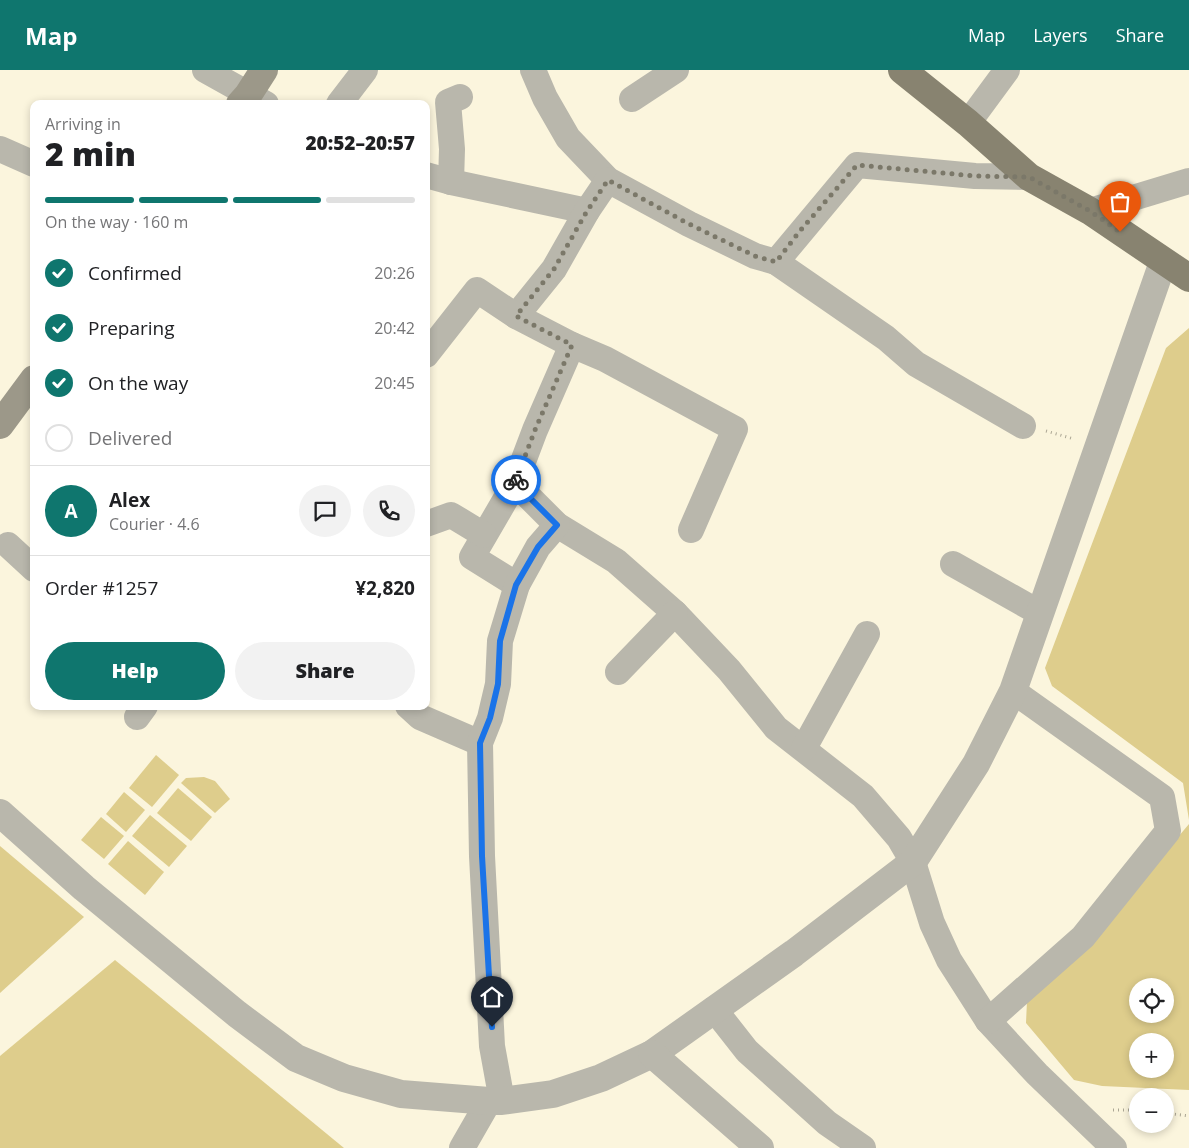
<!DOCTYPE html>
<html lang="en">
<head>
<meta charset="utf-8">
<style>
  :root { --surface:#fff; --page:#f2f2f2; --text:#202124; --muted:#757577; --line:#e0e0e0; --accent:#0f766e }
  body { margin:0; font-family:"Open Sans",sans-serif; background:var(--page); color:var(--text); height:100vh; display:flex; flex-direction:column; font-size:19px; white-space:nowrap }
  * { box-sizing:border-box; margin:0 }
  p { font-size:16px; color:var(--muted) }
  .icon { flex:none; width:28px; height:28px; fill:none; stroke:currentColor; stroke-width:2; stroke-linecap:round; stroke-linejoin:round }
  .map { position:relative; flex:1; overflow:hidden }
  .panel { position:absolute; left:30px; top:30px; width:400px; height:610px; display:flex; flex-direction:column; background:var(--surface); border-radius:10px; box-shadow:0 2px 8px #0003 }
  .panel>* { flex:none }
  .buttons { position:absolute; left:1129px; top:908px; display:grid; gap:10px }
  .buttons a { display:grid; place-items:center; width:45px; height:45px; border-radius:50%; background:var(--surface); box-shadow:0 2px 8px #0003; font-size:25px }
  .pin { position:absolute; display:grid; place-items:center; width:42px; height:42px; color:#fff; margin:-51px -21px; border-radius:50% 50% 50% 0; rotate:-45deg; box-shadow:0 0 5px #0007 }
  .pin .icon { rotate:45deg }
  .courier { position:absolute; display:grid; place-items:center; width:50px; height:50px; margin:-25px; border:4px solid #1a73e8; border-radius:50%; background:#fff; color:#222; box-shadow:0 1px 6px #0007 }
  .summary em { font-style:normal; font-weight:800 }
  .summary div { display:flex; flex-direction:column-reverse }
  .summary { display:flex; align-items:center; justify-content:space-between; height:85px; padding:0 15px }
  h1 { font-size:32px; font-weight:800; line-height:38px }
  .bar { display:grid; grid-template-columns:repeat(4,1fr); gap:8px 5px; align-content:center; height:60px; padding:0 15px }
  .bar i { height:6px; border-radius:4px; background:var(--line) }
  .bar .active { background:var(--accent) }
  .bar p { grid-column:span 4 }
  .line { display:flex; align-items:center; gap:12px; padding:0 15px; border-top:1px solid var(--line) }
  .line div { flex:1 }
  .round { display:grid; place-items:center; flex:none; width:52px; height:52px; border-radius:26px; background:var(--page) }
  ol { padding:0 15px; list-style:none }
  li { display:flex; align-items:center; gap:15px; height:55px }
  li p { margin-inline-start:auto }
  li .icon { padding:5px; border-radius:50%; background:var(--accent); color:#fff; stroke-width:4 }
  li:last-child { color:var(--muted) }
  li i { width:28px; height:28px; border:2px solid var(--line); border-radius:50% }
  .primary-button { display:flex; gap:10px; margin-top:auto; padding:10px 15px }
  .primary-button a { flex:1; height:58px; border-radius:30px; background:var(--accent); color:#fff; font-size:20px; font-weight:800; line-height:58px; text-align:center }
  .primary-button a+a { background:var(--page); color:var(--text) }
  header { display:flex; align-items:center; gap:30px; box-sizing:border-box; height:70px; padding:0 25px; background:var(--accent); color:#fff }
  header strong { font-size:24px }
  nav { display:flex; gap:28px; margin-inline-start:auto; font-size:18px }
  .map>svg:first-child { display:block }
  .water { fill:#decd8c; fill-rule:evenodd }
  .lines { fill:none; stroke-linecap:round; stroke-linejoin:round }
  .path { stroke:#aba694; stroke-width:3; stroke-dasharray:1 4; stroke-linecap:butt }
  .minor { stroke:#b9b7ac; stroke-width:26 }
  .tertiary { stroke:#b9b7ac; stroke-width:28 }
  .secondary { stroke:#9c9889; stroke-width:28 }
  .primary { stroke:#888370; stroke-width:28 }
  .done { stroke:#7b7869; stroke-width:5; stroke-dasharray:0 9 }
  .route { stroke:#1a73e8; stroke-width:6 }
</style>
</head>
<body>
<header>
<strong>Map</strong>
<nav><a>Map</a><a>Layers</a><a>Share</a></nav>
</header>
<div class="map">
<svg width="1189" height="1078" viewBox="0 0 1189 1078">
  <rect width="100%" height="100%" fill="#fbf5dd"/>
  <!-- water -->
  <g class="water">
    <polygon points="1189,258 1189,750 1183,713 1052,616 1045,598 1166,278"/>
    <polygon points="156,685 179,705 152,737 129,718"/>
    <polygon points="204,707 215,711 230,729 215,743 181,713 186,708"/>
    <polygon points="178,718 212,747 191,771 157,743"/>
    <polygon points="124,722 145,740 126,762 106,744"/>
    <polygon points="150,745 187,776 169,797 132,766"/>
    <polygon points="101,747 124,766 104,789 81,770"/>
    <path d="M 1189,754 L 1189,1020 L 1102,1016 L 1074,1010 L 1026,953 L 1027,931 L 1092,869 ZM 1138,916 L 1165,916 L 1165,944 L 1138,944 ZM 1138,971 L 1165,971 L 1165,999 L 1138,999 Z"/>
    <polygon points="128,771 164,802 145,825 108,794"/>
    <polygon points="0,776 84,847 0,923"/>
    <polygon points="115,890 344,1078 0,1078 0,986"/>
  </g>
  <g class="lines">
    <!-- path -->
    <g class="path">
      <polyline points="1046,361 1074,369"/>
      <polyline points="1113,1040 1138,1040"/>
      <polyline points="1165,1043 1189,1046"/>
    </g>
    <!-- minor -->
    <g class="minor">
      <polyline points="205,0 266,34"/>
      <polyline points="533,0 545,28 568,68 608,110 689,154 755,186 776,192 857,95 975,106 1029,107"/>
      <polyline points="632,29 676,0"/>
      <polyline points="339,34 365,0"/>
      <polyline points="968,53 1007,0"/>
      <polyline points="0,79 34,94"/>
      <polyline points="426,105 451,112 587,141"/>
      <polyline points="608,110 587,141 554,199 516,246 572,275 535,360 515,413 557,455 616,491 675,543 729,600 776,658 863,726 899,768 913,792 932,853 949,890 988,951 1037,1004 1114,1078"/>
      <polyline points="451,112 452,79 448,32 460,27"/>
      <polyline points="1090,141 1189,111"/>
      <polyline points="776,192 886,268 916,294 1023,356"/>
      <polyline points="572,275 605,289 735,359 691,460"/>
      <polyline points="426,285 477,220 516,246"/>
      <polyline points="515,413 472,487 517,515"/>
      <polyline points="426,454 451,445 484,465"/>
      <polyline points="8,475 34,499"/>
      <polyline points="953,494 1040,543"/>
      <polyline points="618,602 675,543"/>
      <polyline points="408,636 420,647 480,673"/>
      <polyline points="137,647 145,636"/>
      <polyline points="804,678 867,564"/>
      <polyline points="714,939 747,981 827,1053 863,1078"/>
      <polyline points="988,951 1083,867 1168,761 1162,727 1013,621"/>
      <polyline points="502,1031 492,976 482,786 480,673 490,648 498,614 500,571 517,515 538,477 557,455"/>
      <polyline points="462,1078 489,1031"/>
    </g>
    <!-- tertiary -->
    <g class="tertiary">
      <polyline points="0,743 84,818 237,944 296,988 344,1008 401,1024 489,1031 502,1031 553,1024 601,1008 652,984 794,883 913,792 976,694 1013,621 1163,192"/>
      <polyline points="652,984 760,1078"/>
    </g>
    <!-- secondary -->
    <g class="secondary">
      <polyline points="240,34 248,25 264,0"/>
      <polyline points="0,355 34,309"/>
    </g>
    <!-- primary -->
    <polyline class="primary" points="902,0 968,53 1029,107 1090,141 1189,208"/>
  </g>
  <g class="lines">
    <!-- done -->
    <polyline class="done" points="516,410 535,360 572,275 516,246 554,199 587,141 608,110 689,154 755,186 776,192 799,162 857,95 975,106 1029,107 1090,141 1120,162"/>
    <!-- route -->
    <polyline class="route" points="492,957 482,786 480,673 490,648 498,614 500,571 516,515 538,477 557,455 515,413 516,410"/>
  </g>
</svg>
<div class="buttons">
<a><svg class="icon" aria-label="locate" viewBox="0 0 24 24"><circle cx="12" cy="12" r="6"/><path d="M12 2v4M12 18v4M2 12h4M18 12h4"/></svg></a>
<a>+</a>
<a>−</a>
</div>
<div class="pin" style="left:1120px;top:162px;background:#ea580c"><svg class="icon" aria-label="bag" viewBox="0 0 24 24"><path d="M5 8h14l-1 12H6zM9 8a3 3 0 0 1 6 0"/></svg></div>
<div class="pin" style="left:492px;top:957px;background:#1f2937"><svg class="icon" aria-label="home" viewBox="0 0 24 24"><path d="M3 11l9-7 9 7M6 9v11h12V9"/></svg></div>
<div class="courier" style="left:516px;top:410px"><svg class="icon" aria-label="bike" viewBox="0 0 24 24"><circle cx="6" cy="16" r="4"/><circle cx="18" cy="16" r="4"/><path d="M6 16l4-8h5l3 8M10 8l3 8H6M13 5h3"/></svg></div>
<section class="panel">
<div class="summary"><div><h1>2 min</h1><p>Arriving in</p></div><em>20:52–20:57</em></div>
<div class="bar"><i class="active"></i><i class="active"></i><i class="active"></i><i></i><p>On the way · 160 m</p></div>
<ol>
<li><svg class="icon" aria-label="check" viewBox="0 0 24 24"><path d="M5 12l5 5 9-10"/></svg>Confirmed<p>20:26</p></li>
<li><svg class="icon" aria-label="check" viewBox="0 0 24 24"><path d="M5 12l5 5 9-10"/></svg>Preparing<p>20:42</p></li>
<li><svg class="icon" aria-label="check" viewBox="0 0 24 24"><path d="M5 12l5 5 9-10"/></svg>On the way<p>20:45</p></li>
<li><i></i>Delivered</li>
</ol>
<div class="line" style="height:90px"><b class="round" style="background:var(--accent);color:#fff">A</b><div><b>Alex</b><p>Courier · 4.6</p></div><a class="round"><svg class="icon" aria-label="chat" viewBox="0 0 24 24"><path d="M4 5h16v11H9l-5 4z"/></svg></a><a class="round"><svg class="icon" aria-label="phone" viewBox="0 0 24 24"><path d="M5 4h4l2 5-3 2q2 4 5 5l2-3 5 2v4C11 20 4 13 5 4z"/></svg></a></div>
<div class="line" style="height:65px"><div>Order #1257</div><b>¥2,820</b></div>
<div class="primary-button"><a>Help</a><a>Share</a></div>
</section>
</div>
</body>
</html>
